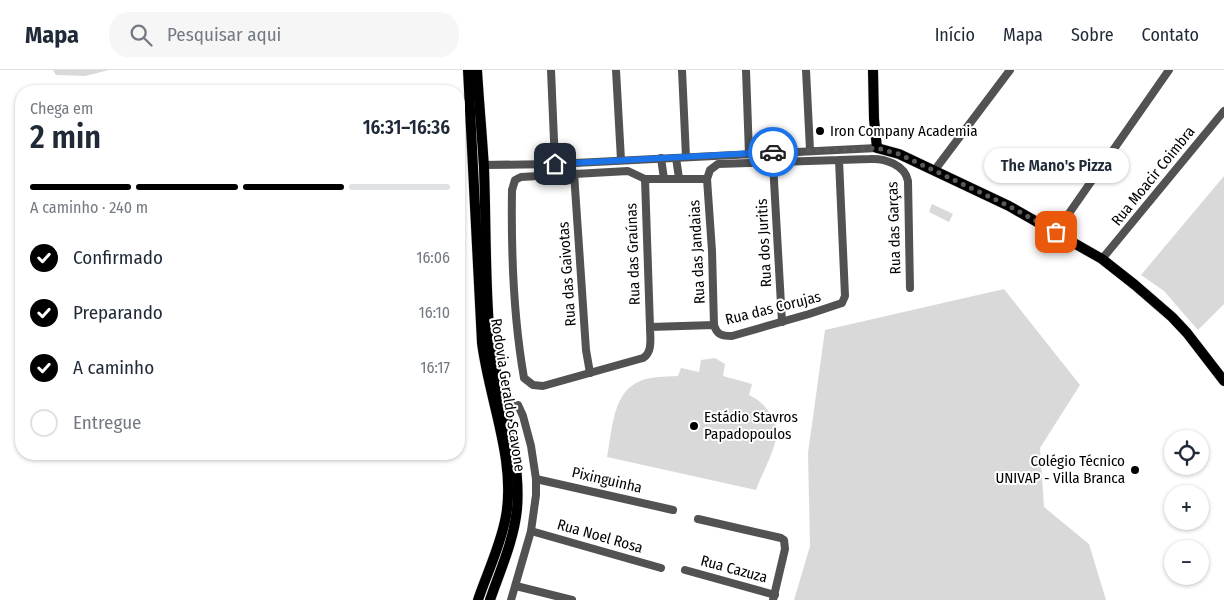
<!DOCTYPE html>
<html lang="pt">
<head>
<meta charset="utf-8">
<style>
  :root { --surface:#fff; --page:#f6f6f7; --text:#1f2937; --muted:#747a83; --line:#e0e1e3; --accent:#000 }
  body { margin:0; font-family:"Fira Sans Condensed",sans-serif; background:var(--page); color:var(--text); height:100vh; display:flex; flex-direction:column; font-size:19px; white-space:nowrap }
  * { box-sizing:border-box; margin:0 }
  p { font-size:16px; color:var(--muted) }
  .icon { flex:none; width:28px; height:28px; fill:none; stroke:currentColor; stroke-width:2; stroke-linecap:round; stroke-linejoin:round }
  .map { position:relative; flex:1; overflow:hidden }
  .details { position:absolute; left:15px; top:15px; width:450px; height:375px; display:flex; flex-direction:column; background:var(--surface); border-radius:20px; box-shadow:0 1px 4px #0004 }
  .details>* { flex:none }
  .buttons { position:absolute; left:1164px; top:360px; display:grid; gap:10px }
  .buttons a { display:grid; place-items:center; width:45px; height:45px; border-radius:50%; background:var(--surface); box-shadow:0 1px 4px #0004; font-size:25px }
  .pin { position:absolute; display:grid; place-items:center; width:42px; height:42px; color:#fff; margin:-21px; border-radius:10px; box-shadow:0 2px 8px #0006 }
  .courier { position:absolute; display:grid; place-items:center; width:50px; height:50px; margin:-25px; border:4px solid #1a73e8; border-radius:50%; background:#fff; color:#222; box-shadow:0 1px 6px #0007 }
  .bubble { position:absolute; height:35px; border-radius:18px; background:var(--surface); box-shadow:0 1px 4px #0004; font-size:16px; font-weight:600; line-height:35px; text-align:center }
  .summary em { font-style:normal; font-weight:600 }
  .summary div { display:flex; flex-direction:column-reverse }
  .summary { display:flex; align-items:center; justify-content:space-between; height:85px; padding:0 15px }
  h1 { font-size:32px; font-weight:600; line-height:38px }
  .bar { display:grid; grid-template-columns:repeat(4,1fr); gap:8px 5px; align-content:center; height:60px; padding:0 15px }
  .bar i { height:6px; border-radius:4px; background:var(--line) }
  .bar .on { background:var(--accent) }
  .bar p { grid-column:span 4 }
  ol { padding:0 15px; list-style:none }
  li { display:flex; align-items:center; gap:15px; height:55px }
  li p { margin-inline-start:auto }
  li .icon { padding:5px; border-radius:50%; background:var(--accent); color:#fff; stroke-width:4 }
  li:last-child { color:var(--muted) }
  li i { width:28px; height:28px; border:2px solid var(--line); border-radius:50% }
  header { display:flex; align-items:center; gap:30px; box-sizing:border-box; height:70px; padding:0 25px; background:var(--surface); border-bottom:1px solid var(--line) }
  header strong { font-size:24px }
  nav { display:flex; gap:28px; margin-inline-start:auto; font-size:18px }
  .search { width:350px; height:45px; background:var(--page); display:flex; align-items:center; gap:12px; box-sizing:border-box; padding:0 18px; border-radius:20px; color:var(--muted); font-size:19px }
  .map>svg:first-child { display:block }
  .green { fill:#d9d9d9 }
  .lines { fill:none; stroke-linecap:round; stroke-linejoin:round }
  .major-casing { stroke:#dbdbdb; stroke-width:11 }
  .minor { stroke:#525252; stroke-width:8 }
  .major { stroke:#000; stroke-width:10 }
  .done { stroke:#595959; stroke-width:5; stroke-dasharray:0 9 }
  .route { stroke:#1a73e8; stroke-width:6 }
  .poi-dot { fill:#000; stroke:#fff; stroke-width:2 }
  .labels { text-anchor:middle; stroke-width:4; stroke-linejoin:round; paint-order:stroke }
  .poi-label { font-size:15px; fill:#000; stroke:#fff; text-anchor:start }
  .street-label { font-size:15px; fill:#000; stroke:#fff }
</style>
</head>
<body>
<header>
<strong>Mapa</strong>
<div class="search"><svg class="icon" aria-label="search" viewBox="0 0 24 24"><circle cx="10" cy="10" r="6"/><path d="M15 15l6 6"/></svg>Pesquisar aqui</div>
<nav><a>Início</a><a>Mapa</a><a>Sobre</a><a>Contato</a></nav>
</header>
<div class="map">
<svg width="1224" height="530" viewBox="0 0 1224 530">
  <rect width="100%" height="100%" fill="#fff"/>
  <!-- green -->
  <g class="green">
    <polygon points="53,0 109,0 85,6 56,5"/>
    <polygon points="1224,106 1224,234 1198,260 1164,221 1141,205"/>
    <polygon points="932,134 953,144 949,152 929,142"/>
    <polygon points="1004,219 1080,315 1040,378 1044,437 1089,474 1106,530 794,530 810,476 808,383 825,260"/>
    <path d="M 715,288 L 725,294 L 723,306 L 752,314 L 749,325 C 764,331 779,351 776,368 C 774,382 761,406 756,420 L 607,387 C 612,363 612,326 636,313 C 648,306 664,307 678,306 L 681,298 L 699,302 L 701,290 Z"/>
  </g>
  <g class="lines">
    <defs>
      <g id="major">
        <path d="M 468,0 L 482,273 C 489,329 516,390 506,446 C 501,475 487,503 478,530"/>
        <path d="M 477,0 C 479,33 482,65 484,98 C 486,151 485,204 489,257 C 494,318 522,377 517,439 C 514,470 500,501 490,530"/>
        <polyline points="873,0 874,49 877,78 899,84 1009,136 1102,189 1135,215 1172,247 1187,263 1224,311"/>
      </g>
    </defs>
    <!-- major casing -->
    <use href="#major" class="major-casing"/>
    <!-- minor -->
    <g class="minor">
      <polyline points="551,0 555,94"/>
      <polyline points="616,0 621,90"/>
      <polyline points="682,0 686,87"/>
      <polyline points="746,0 749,84"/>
      <polyline points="806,0 810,80"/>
      <polyline points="661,88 664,109"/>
      <polyline points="676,88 679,108"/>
      <path d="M 839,90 L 845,226 L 842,233 L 809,244 L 732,266 C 722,266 717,265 714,255 L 650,257 C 650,268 653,282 643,288 L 543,316 L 533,315 L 524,308 C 513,245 511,183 512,120 L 515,110 L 521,107 L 628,101 L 645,109 L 707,109 L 710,100 L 718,94 L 870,89 C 885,88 905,95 908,111 L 910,218"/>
      <polyline points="773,93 782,252"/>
      <polyline points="483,95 555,94 877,78"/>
      <polyline points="934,101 1010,0"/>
      <polyline points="574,103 586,280 590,303"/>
      <polyline points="645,109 650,257"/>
      <polyline points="707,109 712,181 714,255"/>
      <polyline points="1056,162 1169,0"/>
      <polyline points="1102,189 1224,41"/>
      <polyline points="504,339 518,335 523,346 531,376 536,409 536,425 531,461 511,530"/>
      <polyline points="536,409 673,440"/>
      <polyline points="698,449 781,468 784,470 785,479 773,530"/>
      <polyline points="531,461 661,498"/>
      <polyline points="685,500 775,525"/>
      <polyline points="516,516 572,530"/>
    </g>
    <!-- major -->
    <use href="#major" class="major"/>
  </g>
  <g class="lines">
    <!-- done -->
    <polyline class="done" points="773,82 877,78 899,84 1009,136 1056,162"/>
    <!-- route -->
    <polyline class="route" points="555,94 773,82"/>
  </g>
  <!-- markers -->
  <g class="poi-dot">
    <circle cx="820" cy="61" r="5"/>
    <circle cx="694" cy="356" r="5"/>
    <circle cx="1135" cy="400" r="5"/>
  </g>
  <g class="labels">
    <!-- poi labels -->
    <g class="poi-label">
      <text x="830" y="66">Iron Company Academia</text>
      <text x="704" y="352">Estádio Stavros<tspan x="704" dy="17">Papadopoulos</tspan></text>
      <text x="1125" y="396" text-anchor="end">Colégio Técnico<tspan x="1125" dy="17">UNIVAP - Villa Branca</tspan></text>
    </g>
    <!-- street labels -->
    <g class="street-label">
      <text transform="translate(1153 106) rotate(-51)" y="5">Rua Moacir Coimbra</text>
      <text transform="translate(894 158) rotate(-92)" y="5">Rua das Garças</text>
      <text transform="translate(764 173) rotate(-93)" y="5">Rua dos Juritis</text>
      <text transform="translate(697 182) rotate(-93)" y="5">Rua das Jandaias</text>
      <text transform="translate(633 184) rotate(-92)" y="5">Rua das Graúnas</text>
      <text transform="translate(567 204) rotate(-94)" y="5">Rua das Gaivotas</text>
      <text transform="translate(773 238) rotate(-14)" y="5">Rua das Corujas</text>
      <text transform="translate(508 325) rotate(81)" y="5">Rodovia Geraldo Scavone</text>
      <text transform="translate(607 410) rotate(13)" y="5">Pixinguinha</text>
      <text transform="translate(600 466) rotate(16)" y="5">Rua Noel Rosa</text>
      <text transform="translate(734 499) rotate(15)" y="5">Rua Cazuza</text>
    </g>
  </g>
</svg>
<div class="buttons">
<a><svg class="icon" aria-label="locate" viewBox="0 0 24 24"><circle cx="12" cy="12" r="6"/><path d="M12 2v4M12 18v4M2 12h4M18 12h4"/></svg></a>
<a>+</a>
<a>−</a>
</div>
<div class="pin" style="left:1056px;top:162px;background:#ea580c"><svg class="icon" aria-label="bag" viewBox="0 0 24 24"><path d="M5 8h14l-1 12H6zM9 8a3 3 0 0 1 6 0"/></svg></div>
<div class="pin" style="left:555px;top:94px;background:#1f2937"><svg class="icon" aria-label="home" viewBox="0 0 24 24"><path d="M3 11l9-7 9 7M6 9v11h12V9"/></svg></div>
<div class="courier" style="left:773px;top:82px"><svg class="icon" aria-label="car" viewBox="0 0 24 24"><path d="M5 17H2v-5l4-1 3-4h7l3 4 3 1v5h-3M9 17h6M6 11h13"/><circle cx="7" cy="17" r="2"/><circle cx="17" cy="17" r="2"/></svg></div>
<div class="bubble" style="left:984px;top:78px;width:145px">The Mano's Pizza</div>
<section class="details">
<div class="summary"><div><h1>2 min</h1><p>Chega em</p></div><em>16:31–16:36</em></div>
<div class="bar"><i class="on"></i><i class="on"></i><i class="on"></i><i></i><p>A caminho · 240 m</p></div>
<ol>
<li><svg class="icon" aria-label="check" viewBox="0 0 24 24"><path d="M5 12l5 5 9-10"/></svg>Confirmado<p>16:06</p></li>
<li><svg class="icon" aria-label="check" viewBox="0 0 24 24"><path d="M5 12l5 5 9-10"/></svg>Preparando<p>16:10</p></li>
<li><svg class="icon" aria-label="check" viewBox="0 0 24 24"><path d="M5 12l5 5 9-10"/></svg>A caminho<p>16:17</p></li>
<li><i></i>Entregue</li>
</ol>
</section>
</div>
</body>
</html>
